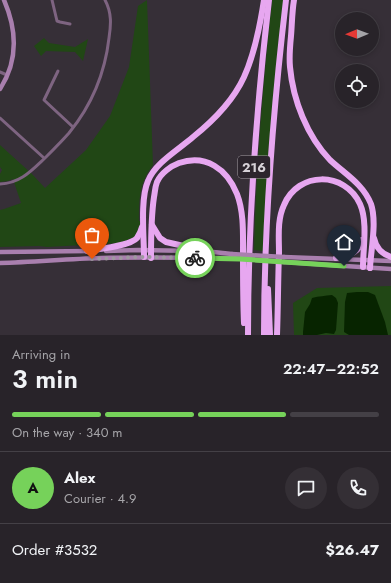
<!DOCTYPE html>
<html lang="en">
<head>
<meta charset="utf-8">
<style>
  :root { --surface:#282329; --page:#342f35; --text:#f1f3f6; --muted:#a5a4a8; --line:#444046; --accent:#76d25a }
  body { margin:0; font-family:Jost,sans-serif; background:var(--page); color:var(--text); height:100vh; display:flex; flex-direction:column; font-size:15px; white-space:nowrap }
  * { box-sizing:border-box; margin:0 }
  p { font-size:13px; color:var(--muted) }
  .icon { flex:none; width:22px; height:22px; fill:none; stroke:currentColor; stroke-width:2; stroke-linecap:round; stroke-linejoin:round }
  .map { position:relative; height:335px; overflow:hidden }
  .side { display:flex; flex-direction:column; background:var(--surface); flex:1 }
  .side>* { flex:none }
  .needle { width:26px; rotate:269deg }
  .tools { position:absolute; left:335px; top:12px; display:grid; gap:8px }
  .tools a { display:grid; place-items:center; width:44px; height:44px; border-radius:50%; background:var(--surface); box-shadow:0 2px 6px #0003,0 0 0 1px var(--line); font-size:20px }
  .pin { position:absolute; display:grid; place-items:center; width:34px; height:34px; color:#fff; margin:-41px -17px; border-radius:50% 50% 50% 0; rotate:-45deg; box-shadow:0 0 4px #0007 }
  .pin .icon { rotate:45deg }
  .courier { position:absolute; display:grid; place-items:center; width:40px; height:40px; margin:-20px; border:3px solid #76d25a; border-radius:50%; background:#fff; color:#222; box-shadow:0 1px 5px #0007 }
  .overview em { font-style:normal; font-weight:600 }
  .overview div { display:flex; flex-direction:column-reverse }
  .overview { display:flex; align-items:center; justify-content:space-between; height:68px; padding:0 12px }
  h1 { font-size:26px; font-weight:600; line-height:30px }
  .bar { display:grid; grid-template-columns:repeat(4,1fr); gap:6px 4px; align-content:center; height:48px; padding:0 12px }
  .bar i { height:5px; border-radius:3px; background:var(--line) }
  .bar .selected { background:var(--accent) }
  .bar p { grid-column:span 4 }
  .line { display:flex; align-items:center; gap:10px; padding:0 12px; border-top:1px solid var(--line) }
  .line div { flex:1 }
  .round { display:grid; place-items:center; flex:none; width:42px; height:42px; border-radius:21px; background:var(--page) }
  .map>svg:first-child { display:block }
  .green { fill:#214715 }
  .water { fill:#072400 }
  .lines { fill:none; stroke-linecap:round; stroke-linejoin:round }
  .street { stroke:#7e6481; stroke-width:3 }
  .secondary { stroke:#a97fae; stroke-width:4.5 }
  .highway { stroke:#e7a7f0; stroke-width:6 }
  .secondary-bridge { stroke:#a97fae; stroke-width:4.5 }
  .done { stroke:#9f99a0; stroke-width:4; stroke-dasharray:0 7.2 }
  .route { stroke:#76d25a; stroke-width:5 }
  .labels { text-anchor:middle; stroke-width:3; stroke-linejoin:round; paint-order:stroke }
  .shield { fill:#2c252d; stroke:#a49ea5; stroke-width:1 }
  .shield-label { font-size:13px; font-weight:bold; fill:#d7d2d8 }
</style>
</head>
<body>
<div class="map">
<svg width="391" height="335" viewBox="0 0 391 335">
  <rect width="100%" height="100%" fill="#362f37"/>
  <!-- green -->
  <g class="green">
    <path d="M 147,0 L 153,165 C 139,183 139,200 139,221 L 141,221 L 140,227 L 135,237 L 120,243 L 47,247 L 39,246 L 0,247 L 0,210 L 4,209 L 21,203 L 13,179 L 8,181 L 0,182 L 0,174 L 2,170 L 0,167 L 0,145 L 32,174 L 45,188 L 86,150 L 110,116 L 129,67 L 138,6 Z"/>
    <path d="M 272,0 L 284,0 L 263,251 L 254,250 C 256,167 263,83 272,0 Z"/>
    <polygon points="44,38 49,43 75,47 88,39 83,61 75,52 46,51 41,56 34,46"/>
    <polygon points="391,286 391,335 294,335 293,303 317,288"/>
  </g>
  <!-- water -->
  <g class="water">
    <polygon points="357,292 368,292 375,295 385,322 388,335 349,335 344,332 345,302 347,293"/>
    <path d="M 332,295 L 336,298 L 338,303 L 336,330 L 334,334 L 326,333 L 317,335 L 303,335 L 303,332 L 305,312 L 310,304 L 312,298 C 319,296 325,296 332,295 Z"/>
  </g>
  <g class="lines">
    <!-- street -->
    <g class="street">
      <polyline points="52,0 57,21 60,22 70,24"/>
      <polyline points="58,71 44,100 73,127"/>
      <polyline points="0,72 7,75"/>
      <polyline points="0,118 44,158"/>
      <path d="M 0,184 C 21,183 32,170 46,157 C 54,149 62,141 69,133 C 91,106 105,73 109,38 C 111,25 112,13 105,0"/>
    </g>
    <!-- secondary -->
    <g class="secondary">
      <path d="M 0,89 C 18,61 17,30 4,0"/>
      <polyline points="106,251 138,250 196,251"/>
      <polyline points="204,251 232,254"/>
      <polyline points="0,252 90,251"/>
      <polyline points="284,257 391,261"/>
      <polyline points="284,262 391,269"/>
      <path d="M 0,263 C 34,262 67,259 101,258 C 145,257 188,258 232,258"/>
    </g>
    <!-- highway -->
    <g class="highway">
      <path d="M 294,0 C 292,12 292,24 291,36 C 290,46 289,57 290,67 C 293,100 307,136 330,160 C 345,174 363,184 371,204 C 377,222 371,249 370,268"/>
      <polyline points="152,225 160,238 166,242 206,251"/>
      <path d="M 374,238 C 376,248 382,254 391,257"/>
      <path d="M 87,251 C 98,249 130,246 137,238 C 139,235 141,231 142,227"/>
      <path d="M 144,257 C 144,237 140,199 148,181 C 155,163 178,150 193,137 C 213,121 233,101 244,77 C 255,53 260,26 264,0"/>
      <path d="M 151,258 C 151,237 151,217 154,197 C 155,192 155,187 157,182 C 161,173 171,166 179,163 C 206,154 227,169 237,194 C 244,212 243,234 243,254 C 243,277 243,300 244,323"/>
      <path d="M 336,258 C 348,255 359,254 362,240"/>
      <polyline points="268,289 270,335"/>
      <path d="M 248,335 C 248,223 256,111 269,0"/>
      <path d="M 264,335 C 264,223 273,111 286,0"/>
      <path d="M 277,335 C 278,308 278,280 279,253 C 279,237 277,220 284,205 C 298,171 345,171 360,204 C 368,222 363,248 363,267"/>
    </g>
    <!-- secondary-bridge -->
    <g class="secondary-bridge">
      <polyline points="232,254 284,257"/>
      <polyline points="232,258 284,262"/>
    </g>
  </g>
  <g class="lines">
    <!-- done -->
    <polyline class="done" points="92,259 144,257 195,258"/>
    <!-- route -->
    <polyline class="route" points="195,258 240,259 344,266"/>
  </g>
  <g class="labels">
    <!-- shield labels -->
    <rect class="shield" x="238" y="156" width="32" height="22" rx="3"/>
    <g class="shield-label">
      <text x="254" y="172">216</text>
    </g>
  </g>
</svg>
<div class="tools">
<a><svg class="needle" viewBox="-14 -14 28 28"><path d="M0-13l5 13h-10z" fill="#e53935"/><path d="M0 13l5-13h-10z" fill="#a5a4a8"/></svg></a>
<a><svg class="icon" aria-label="locate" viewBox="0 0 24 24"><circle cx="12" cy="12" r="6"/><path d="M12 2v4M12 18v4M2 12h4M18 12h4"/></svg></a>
</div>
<div class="pin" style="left:92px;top:259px;background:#ea580c"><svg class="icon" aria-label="bag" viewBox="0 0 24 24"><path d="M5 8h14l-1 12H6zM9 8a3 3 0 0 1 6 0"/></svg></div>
<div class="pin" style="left:344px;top:266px;background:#1f2937"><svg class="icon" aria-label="home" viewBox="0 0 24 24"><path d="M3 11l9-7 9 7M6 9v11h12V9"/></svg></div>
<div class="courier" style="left:195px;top:258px"><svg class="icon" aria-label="bike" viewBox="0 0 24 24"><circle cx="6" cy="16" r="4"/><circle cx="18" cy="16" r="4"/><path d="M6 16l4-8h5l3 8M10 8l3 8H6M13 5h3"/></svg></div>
</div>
<section class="side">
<div class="overview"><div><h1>3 min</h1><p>Arriving in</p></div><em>22:47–22:52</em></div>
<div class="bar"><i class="selected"></i><i class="selected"></i><i class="selected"></i><i></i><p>On the way · 340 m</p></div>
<div class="line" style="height:72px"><b class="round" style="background:var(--accent);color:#111">A</b><div><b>Alex</b><p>Courier · 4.9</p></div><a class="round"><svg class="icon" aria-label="chat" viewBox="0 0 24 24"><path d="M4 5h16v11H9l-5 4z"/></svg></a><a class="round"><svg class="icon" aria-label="phone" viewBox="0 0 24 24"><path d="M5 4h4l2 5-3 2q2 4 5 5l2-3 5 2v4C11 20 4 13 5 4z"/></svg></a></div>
<div class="line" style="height:52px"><div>Order #3532</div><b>$26.47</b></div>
</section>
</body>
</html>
